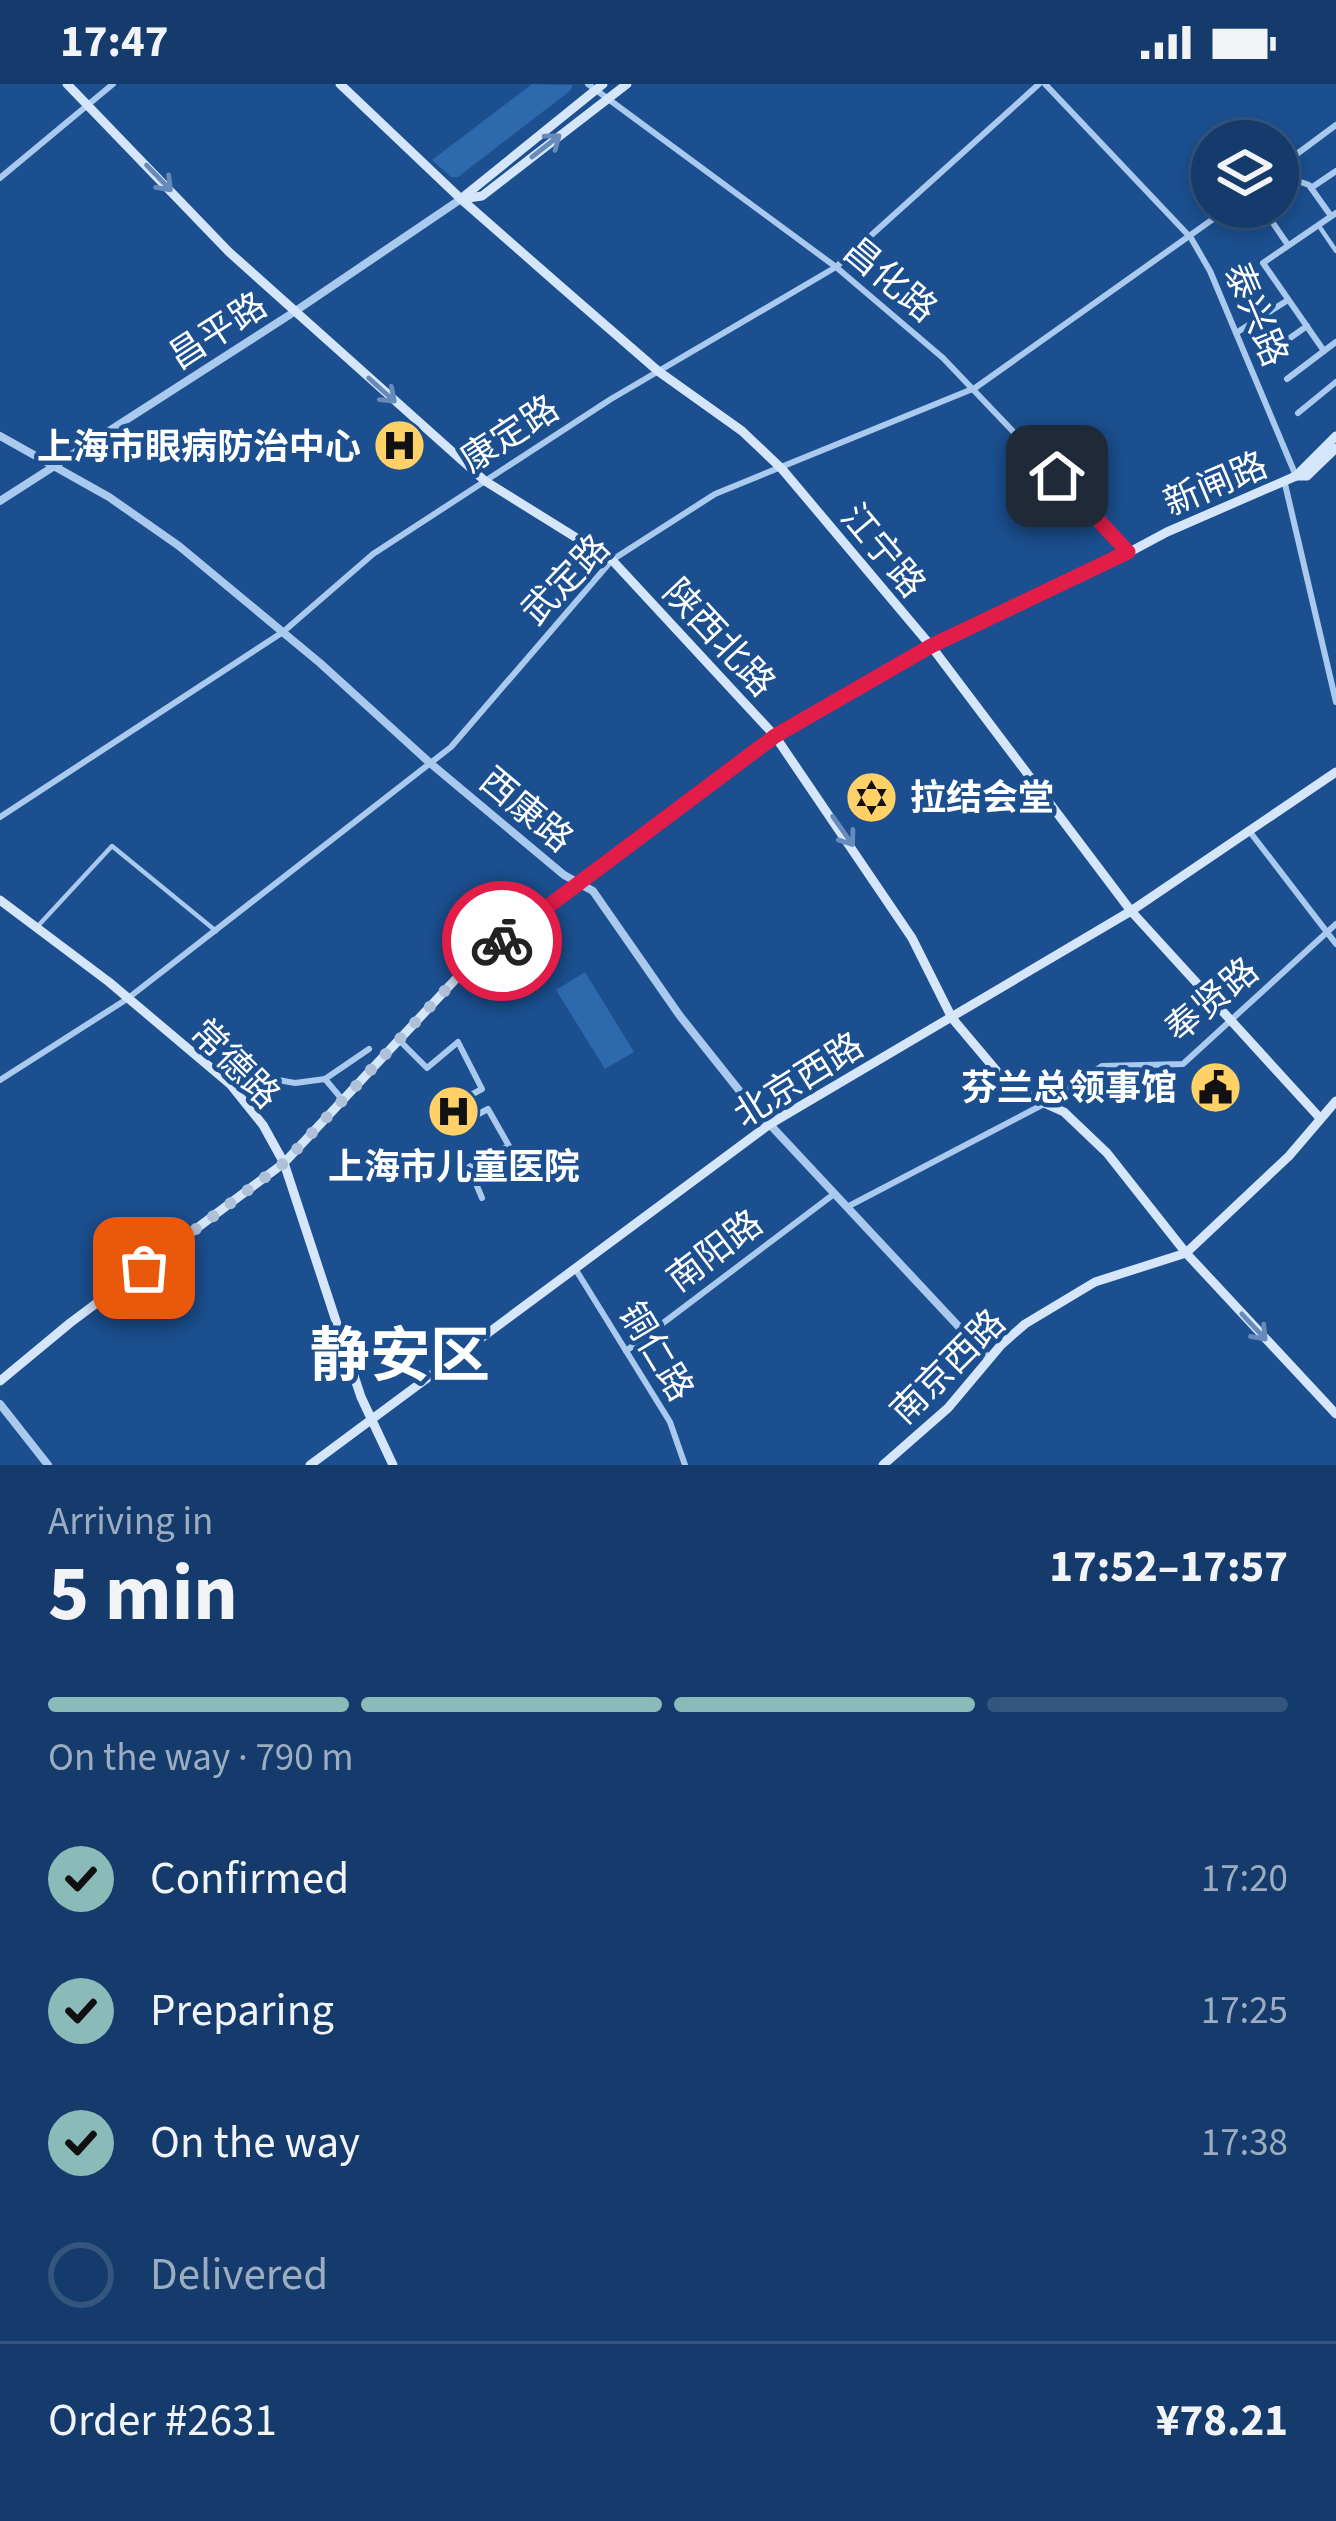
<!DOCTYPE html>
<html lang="en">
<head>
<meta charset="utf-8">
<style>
  :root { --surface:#143b6b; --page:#1d4271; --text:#f1f3f6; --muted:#9dadc1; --line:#33557e; --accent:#8bbbb9 }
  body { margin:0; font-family:"Source Sans 3","Noto Sans SC",sans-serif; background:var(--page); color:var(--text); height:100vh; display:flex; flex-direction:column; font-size:45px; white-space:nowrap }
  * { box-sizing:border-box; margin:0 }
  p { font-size:39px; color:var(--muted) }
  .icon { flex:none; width:66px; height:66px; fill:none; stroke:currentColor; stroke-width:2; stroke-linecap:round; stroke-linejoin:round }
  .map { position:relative; height:1381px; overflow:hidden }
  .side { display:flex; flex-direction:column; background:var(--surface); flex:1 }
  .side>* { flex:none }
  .tools { position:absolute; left:1191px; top:36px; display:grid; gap:24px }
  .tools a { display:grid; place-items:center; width:108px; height:108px; border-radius:50%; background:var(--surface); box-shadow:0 6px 18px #0003,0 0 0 3px var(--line); font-size:60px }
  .pin { position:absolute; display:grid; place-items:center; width:102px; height:102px; color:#fff; margin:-51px; border-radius:24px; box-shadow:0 6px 18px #0006 }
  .courier { position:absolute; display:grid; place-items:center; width:120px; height:120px; margin:-60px; border:9px solid #e11d48; border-radius:50%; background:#fff; color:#222; box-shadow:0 3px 15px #0007 }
  .summary em { font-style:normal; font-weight:700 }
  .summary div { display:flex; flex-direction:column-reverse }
  .summary { display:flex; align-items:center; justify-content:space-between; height:204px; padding:0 48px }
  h1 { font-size:78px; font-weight:700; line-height:90px }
  .bar { display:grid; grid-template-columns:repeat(4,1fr); gap:18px 12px; align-content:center; height:144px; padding:0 48px }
  .bar i { height:15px; border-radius:9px; background:var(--line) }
  .bar .selected { background:var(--accent) }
  .bar p { grid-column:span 4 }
  .line { display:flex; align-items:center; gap:30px; padding:0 48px; border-top:3px solid var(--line) }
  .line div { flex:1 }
  ol { padding:0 48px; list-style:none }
  li { display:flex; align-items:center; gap:36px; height:132px }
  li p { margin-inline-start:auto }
  li .icon { padding:12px; border-radius:50%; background:var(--accent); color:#111; stroke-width:4 }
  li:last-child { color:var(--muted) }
  li i { width:66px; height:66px; border:6px solid var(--line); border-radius:50% }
  .status { display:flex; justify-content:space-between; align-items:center; height:84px; padding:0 60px; background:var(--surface); direction:ltr }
  .status svg { height:33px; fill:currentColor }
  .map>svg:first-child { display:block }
  .green { fill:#2e69ad }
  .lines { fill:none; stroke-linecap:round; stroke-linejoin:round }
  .pedestrian { stroke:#a9c9ee; stroke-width:4.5 }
  .minor { stroke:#a9c9ee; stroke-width:6 }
  .tertiary { stroke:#a9c9ee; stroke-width:8 }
  .secondary { stroke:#d6e6fa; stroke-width:9 }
  .oneway { stroke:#668bba }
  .done { stroke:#afc1d8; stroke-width:12; stroke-dasharray:0 21.6 }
  .route { stroke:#e11d48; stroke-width:15 }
  .labels { text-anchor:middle; stroke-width:9; stroke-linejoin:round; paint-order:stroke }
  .street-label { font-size:36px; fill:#fff; stroke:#1b4f8f }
  .poi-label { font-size:36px; font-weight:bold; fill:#fff; stroke:#1b4f8f; text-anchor:end }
  .town-label { font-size:60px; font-weight:bold; fill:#fff; stroke:#1b4f8f }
</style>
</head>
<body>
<div class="status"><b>17:47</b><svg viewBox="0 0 49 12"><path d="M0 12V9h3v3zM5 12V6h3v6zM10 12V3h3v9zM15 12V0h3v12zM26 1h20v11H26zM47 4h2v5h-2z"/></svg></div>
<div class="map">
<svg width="1336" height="1381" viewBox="0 0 1336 1381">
  <rect width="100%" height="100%" fill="#1b4f8f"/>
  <!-- green -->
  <g class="green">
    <polygon points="532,0 573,1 570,7 458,93 451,93 432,76"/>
    <polygon points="585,888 634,968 605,985 556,906"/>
  </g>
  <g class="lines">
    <!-- pedestrian -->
    <g class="pedestrian">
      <polyline points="1319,142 1336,167"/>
      <polyline points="37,843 112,762 216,847"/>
    </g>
    <!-- minor -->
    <g class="minor">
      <polyline points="588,0 836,183 943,274 1128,468"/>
      <polyline points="1045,0 1191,154 1210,187 1296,392"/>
      <polyline points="1278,84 1336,41"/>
      <polyline points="0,94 113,0"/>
      <polyline points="1311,104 1336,87"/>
      <polyline points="1284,106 1298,97 1309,101 1331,132"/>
      <polyline points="1262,123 1288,161"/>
      <polyline points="1336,129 1263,179 1324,267 1336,258"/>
      <polyline points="1236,249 1288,216"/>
      <polyline points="1269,269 1307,242"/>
      <polyline points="1287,295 1324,267"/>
      <polyline points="1298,329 1336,298"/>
      <polyline points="1285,400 1336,618"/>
      <polyline points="0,733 283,548 373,470 611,315 836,183 1039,0"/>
      <polyline points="1250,748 1336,860"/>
      <polyline points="400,957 427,984 458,958 482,1005 441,1027 450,1045 488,1025 509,1062 469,1083 482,1114"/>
      <polygon points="255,985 256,992 249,993 247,987"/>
      <polyline points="256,992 295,999 325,995"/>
      <polyline points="0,996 127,915 451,663 612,476 715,410 975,304 1230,123"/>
      <polyline points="341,1014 325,995 369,965"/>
      <polyline points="847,1123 1042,1021 1102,982 1183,980 1336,840"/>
      <polyline points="576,1186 670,1338 685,1381"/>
      <polyline points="626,1267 834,1110"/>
    </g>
    <!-- tertiary -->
    <g class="tertiary">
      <polyline points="0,352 109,413 179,462 320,579 430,679 564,791 593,807 680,932 746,1015 989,1275"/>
      <polyline points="0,417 294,228 461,115"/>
      <polyline points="0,1320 48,1381"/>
    </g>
    <!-- secondary -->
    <g class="secondary">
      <polyline points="67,0 229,168 485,397 612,476 775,652 912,854 952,934 1011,1004 1064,1028 1107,1069 1186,1169 1336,1330"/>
      <polyline points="340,0 461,115 559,201 658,287 742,347 782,385 931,562 1131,827 1319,1033"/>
      <polyline points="462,114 603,0"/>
      <polyline points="461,115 482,112 627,0"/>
      <polyline points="1296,392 1336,352"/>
      <polyline points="0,816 109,898 230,1000 263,1041 284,1079 361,1313 393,1381"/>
      <polyline points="0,1297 70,1239 284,1079 467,883 775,652 931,562 1096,486 1167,448 1296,392 1307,392 1336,364"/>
      <polyline points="310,1381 770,1040 1131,827 1336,688"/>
      <polyline points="883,1381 948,1324 1001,1261 1025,1240 1095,1198 1186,1169 1289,1072 1336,1017"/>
    </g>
  </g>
  <!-- one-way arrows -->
  <defs><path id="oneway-shaft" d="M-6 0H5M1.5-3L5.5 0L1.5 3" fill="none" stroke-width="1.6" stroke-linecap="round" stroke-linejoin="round" transform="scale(3)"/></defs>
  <g class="oneway">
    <use href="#oneway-shaft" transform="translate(546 62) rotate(-38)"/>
    <use href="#oneway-shaft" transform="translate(159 94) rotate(46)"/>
    <use href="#oneway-shaft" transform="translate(382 306) rotate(42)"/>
    <use href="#oneway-shaft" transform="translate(843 747) rotate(55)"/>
    <use href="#oneway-shaft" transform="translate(1254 1243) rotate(47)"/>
  </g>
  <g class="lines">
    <!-- done -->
    <polyline class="done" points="144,1184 284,1079 466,884 502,857"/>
    <!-- route -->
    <polyline class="route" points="502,857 775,652 931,562 1128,468 1057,392"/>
  </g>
  <!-- icons -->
  <defs>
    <symbol id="hospital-disc" viewBox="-11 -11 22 22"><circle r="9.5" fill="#ffd166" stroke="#1b4f8f"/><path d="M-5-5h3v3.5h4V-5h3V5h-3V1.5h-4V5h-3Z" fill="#111"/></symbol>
    <symbol id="synagogue-disc" viewBox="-11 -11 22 22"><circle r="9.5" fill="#ffd166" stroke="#1b4f8f"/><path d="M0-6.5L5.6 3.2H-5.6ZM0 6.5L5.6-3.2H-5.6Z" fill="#111"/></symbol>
    <symbol id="civic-disc" viewBox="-11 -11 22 22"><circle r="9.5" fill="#ffd166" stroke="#1b4f8f"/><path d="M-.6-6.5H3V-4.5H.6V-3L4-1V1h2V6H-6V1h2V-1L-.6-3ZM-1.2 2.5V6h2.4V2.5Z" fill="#111"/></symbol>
  </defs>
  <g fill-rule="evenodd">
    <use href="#hospital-disc" x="370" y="332" width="59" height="59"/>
    <use href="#synagogue-disc" x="842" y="684" width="59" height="59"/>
    <use href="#civic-disc" x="1186" y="974" width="59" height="59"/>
    <use href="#hospital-disc" x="424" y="998" width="59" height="59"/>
  </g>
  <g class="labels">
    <!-- street labels -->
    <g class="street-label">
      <text transform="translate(891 195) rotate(40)" y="13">昌化路</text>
      <text transform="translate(1257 230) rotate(67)" y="13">泰兴路</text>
      <text transform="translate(217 246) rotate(-33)" y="13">昌平路</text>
      <text transform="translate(509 349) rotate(-33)" y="13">康定路</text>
      <text transform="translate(1215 399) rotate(-23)" y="13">新闸路</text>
      <text transform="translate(884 466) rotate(50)" y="13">江宁路</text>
      <text transform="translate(565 495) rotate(-46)" y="13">武定路</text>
      <text transform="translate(720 553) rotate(47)" y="13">陕西北路</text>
      <text transform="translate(527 725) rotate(40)" y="13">西康路</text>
      <text transform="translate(1211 915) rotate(-40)" y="13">奉贤路</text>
      <text transform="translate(236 979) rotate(45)" y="13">常德路</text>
      <text transform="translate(798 995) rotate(-32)" y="13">北京西路</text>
      <text transform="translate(714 1166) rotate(-37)" y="13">南阳路</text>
      <text transform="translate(657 1267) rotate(59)" y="13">铜仁路</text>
      <text transform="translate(947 1282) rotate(-45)" y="13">南京西路</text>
    </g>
    <!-- poi labels -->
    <g class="poi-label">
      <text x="361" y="375">上海市眼病防治中心</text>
      <text x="910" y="726" text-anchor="start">拉结会堂</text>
      <text x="1177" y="1016">芬兰总领事馆</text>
      <text x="454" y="1095" text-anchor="middle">上海市儿童医院</text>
    </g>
    <!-- town labels -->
    <g class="town-label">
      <text x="400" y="1292">静安区</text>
    </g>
  </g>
</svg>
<div class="tools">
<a><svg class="icon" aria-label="layers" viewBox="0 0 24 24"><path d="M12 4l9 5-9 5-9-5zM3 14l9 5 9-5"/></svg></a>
</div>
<div class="pin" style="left:144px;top:1184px;background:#ea580c"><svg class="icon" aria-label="bag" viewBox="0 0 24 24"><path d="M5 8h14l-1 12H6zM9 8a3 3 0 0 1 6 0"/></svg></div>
<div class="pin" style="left:1057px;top:392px;background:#1f2937"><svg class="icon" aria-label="home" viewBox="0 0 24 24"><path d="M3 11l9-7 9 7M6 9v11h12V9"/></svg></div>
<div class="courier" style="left:502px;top:857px"><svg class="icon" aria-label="bike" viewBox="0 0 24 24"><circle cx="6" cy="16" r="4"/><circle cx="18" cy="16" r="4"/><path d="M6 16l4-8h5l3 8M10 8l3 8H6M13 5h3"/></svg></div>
</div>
<section class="side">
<div class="summary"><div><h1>5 min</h1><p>Arriving in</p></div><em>17:52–17:57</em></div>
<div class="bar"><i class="selected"></i><i class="selected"></i><i class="selected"></i><i></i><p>On the way · 790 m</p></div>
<ol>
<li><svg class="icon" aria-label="check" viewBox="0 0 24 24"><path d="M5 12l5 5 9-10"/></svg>Confirmed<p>17:20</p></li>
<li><svg class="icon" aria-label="check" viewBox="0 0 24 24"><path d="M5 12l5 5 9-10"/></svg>Preparing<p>17:25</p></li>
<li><svg class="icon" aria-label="check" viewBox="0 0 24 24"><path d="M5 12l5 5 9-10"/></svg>On the way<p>17:38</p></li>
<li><i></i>Delivered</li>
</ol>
<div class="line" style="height:156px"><div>Order #2631</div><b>¥78.21</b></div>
</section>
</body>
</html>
